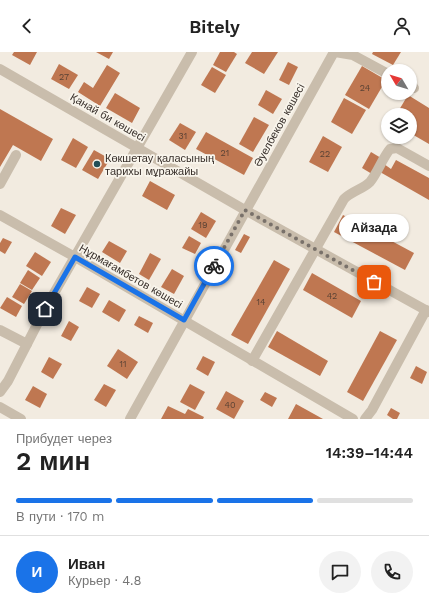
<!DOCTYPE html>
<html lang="ru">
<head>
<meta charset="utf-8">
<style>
  :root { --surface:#fff; --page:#f2f2f2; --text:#222; --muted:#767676; --line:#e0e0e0; --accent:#1a73e8 }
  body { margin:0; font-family:"Work Sans",sans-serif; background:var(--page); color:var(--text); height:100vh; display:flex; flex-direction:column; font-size:15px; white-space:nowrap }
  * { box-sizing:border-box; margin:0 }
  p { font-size:13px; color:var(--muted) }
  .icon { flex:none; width:22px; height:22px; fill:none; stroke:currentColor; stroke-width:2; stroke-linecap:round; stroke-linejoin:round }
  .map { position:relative; height:367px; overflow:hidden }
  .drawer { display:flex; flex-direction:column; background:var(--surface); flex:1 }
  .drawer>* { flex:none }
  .needle { width:26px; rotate:308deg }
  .fabs { position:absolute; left:381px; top:12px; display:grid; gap:8px }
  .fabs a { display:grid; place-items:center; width:36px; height:36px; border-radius:50%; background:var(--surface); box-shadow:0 1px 3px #0004; font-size:20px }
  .pin { position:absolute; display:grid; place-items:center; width:34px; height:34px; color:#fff; margin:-17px; border-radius:8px; box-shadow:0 2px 6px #0006 }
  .courier { position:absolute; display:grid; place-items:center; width:40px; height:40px; margin:-20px; border:3px solid #1a73e8; border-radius:50%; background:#fff; color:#222; box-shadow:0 1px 5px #0007 }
  .bubble { position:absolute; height:28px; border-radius:14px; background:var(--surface); box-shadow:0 1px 3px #0004; font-size:13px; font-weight:600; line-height:28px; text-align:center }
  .overview em { font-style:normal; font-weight:600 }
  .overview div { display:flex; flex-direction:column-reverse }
  .overview { display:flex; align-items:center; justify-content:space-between; height:68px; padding:0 16px }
  h1 { font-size:26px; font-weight:600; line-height:30px }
  .bar { display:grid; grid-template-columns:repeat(4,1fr); gap:6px 4px; align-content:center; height:48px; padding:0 16px }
  .bar i { height:5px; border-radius:3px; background:var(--line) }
  .bar .current { background:var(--accent) }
  .bar p { grid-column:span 4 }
  .line { display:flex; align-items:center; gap:10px; padding:0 16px; border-top:1px solid var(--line) }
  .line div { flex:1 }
  .round { display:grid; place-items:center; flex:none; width:42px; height:42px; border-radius:21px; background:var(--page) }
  header { display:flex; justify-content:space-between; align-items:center; height:52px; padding:0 16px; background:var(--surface); font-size:18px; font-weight:600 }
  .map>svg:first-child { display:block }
  .building { fill:#bf7751 }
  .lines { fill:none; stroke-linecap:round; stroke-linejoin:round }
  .minor { stroke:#c9bdac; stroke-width:10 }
  .done { stroke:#79716a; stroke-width:4; stroke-dasharray:0 7.2 }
  .route { stroke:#1a73e8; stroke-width:5 }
  .poi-dot { fill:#224e57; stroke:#f9f5ec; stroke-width:1.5 }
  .labels { text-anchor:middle; stroke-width:3.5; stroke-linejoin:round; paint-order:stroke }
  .number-label { font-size:9px; fill:#5a4234 }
  .street-label { font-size:11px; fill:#38302b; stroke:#f9f5ec }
  .poi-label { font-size:11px; fill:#38302b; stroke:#f9f5ec; text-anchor:start }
</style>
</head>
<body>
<header><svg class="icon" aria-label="back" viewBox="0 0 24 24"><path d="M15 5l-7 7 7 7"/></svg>Bitely<svg class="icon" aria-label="person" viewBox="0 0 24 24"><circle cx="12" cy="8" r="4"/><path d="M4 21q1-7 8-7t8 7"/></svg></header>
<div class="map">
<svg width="429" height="367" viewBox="0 0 429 367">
  <rect width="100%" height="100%" fill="#f2ebe0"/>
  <!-- building -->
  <g class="building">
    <polygon points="14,0 37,0 30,13 12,3"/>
    <polygon points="96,0 113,0 109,7"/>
    <polygon points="220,0 234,0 237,2 226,20 213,13"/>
    <polygon points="252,0 278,0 264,22 245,11"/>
    <polygon points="373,0 401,0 393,13 372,2"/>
    <polygon points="288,10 298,15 289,33 279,28"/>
    <polygon points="59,12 78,23 69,37 51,27"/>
    <polygon points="107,13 120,21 100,54 78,40 84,30 93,36"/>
    <polygon points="362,14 386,28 369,57 345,43"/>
    <polygon points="212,15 226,23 215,41 201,33"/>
    <polygon points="266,38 282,47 273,62 258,53"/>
    <polygon points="115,41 140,56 132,71 106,56"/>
    <polygon points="408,43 429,56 429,92 410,81 410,63 396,63"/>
    <polygon points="344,46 366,58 352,82 331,70"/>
    <polygon points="0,57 53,87 41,109 13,93 0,115"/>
    <polygon points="254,65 269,73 253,100 239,92"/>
    <polygon points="180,71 196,80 185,98 169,88"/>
    <polygon points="206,80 253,106 244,123 196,97"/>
    <polygon points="323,84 342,95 328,120 309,110"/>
    <polygon points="73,86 88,95 76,116 61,108"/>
    <polygon points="94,98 110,107 98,127 82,118"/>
    <polygon points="371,100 381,106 372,122 362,116"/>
    <polygon points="396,108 429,126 429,148 380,120 384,112 391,117"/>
    <polygon points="150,129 175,143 167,158 142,144"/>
    <polygon points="61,156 76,163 65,182 51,174"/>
    <polygon points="201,160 216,169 206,186 191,177"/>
    <polygon points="343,163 414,201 405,218 334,180"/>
    <polygon points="244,182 250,185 241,201 235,198"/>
    <polygon points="189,184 201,191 195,202 182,196"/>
    <polygon points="3,186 12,190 5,202 0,199 0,191"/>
    <polygon points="109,189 127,199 120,211 102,200"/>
    <polygon points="35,200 51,210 42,224 26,214"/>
    <polygon points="150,201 161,207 149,228 139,222"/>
    <polygon points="274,208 290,217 248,292 231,283"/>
    <polygon points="172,217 184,224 174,242 161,235"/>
    <polygon points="28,218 40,226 32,238 20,231"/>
    <polygon points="312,221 361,249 352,266 303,238"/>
    <polygon points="20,232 32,239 24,252 12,245"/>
    <polygon points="87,235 100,242 92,256 79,249"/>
    <polygon points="7,245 22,254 16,265 0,256"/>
    <polygon points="109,248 126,258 119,270 102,260"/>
    <polygon points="139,264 153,271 148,281 134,273"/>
    <polygon points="69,269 79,275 71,289 61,284"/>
    <polygon points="277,279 328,309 320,324 268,295"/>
    <polygon points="380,279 397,288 363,349 347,340"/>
    <polygon points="118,297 138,310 127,327 107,314"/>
    <polygon points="203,304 215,310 208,324 196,317"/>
    <polygon points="49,305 62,312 53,327 41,320"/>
    <polygon points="416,314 427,320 422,332 410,326"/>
    <polygon points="104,332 116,338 106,355 94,348"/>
    <polygon points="190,332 205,340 195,358 180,350"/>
    <polygon points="33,334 47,342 40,356 25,348"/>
    <polygon points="226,339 244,349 234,367 216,357"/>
    <polygon points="265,340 277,346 272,355 260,348"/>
    <polygon points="296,352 323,367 288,367"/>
    <polygon points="168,354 185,362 188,357 204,365 203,367 161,367"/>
    <polygon points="391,356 400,361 397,367 393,367 387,363"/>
  </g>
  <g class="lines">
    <!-- minor -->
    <g class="minor">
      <polyline points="335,0 353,3 388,22"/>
      <polyline points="0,17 245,158 429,260"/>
      <polyline points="410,34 414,36"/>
      <polyline points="0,132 16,103"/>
      <polyline points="0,163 75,205 353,367"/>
      <polyline points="0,278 27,292"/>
      <path d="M 252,309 L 344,147 C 352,139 363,137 370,130 C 378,120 382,107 390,97 L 397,96 L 429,114"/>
      <polyline points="0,340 8,329 45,257 192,0"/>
      <polyline points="0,355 21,367"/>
      <polyline points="130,367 334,0"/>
      <polyline points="365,367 372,358 426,258"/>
    </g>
  </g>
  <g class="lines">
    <!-- done -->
    <polyline class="done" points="214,214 245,158 374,230"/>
    <!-- route -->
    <polyline class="route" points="45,257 75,205 184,268 214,214"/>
  </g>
  <!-- markers -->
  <circle class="poi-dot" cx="97" cy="112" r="4"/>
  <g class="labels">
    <!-- number labels -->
    <g class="number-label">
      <text x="64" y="28">27</text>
      <text x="365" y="39">24</text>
      <text x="183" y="87">31</text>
      <text x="225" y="104">21</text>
      <text x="325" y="105">22</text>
      <text x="203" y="176">19</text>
      <text x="332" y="247">42</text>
      <text x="261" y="253">14</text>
      <text x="123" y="315">11</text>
      <text x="230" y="356">40</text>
    </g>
    <!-- street labels -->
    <g class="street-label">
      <text transform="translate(108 65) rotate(30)" y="4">Қанай би көшесі</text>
      <text transform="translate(279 73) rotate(-61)" y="4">Әуелбеков көшесі</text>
      <text transform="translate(131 224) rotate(30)" y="4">Нұрмағамбетов көшесі</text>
    </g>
    <!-- poi labels -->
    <g class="poi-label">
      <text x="105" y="110">Көкшетау қаласының<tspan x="105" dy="13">тарихы мұражайы</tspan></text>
    </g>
  </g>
</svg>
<div class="fabs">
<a><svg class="needle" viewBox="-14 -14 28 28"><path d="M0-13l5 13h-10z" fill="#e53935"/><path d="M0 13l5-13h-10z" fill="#767676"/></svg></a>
<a><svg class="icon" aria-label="layers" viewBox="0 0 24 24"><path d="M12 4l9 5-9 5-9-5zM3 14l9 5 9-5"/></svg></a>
</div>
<div class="pin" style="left:374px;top:230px;background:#ea580c"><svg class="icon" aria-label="bag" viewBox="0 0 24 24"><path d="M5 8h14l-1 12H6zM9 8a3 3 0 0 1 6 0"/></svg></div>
<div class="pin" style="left:45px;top:257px;background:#1f2937"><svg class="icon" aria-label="home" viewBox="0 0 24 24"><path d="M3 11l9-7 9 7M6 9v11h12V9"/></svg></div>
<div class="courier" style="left:214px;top:214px"><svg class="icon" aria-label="bike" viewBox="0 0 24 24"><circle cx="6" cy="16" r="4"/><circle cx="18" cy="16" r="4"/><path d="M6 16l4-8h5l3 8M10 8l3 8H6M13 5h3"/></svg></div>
<div class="bubble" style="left:339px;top:162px;width:70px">Айзада</div>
</div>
<section class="drawer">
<div class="overview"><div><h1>2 мин</h1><p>Прибудет через</p></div><em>14:39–14:44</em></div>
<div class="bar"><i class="current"></i><i class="current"></i><i class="current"></i><i></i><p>В пути · 170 m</p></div>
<div class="line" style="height:72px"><b class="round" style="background:var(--accent);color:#fff">И</b><div><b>Иван</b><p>Курьер · 4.8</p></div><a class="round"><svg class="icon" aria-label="chat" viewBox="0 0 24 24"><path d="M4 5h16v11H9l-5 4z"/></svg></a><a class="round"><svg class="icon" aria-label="phone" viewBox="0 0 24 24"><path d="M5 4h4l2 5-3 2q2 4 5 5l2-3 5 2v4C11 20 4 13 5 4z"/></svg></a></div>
</section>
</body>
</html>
